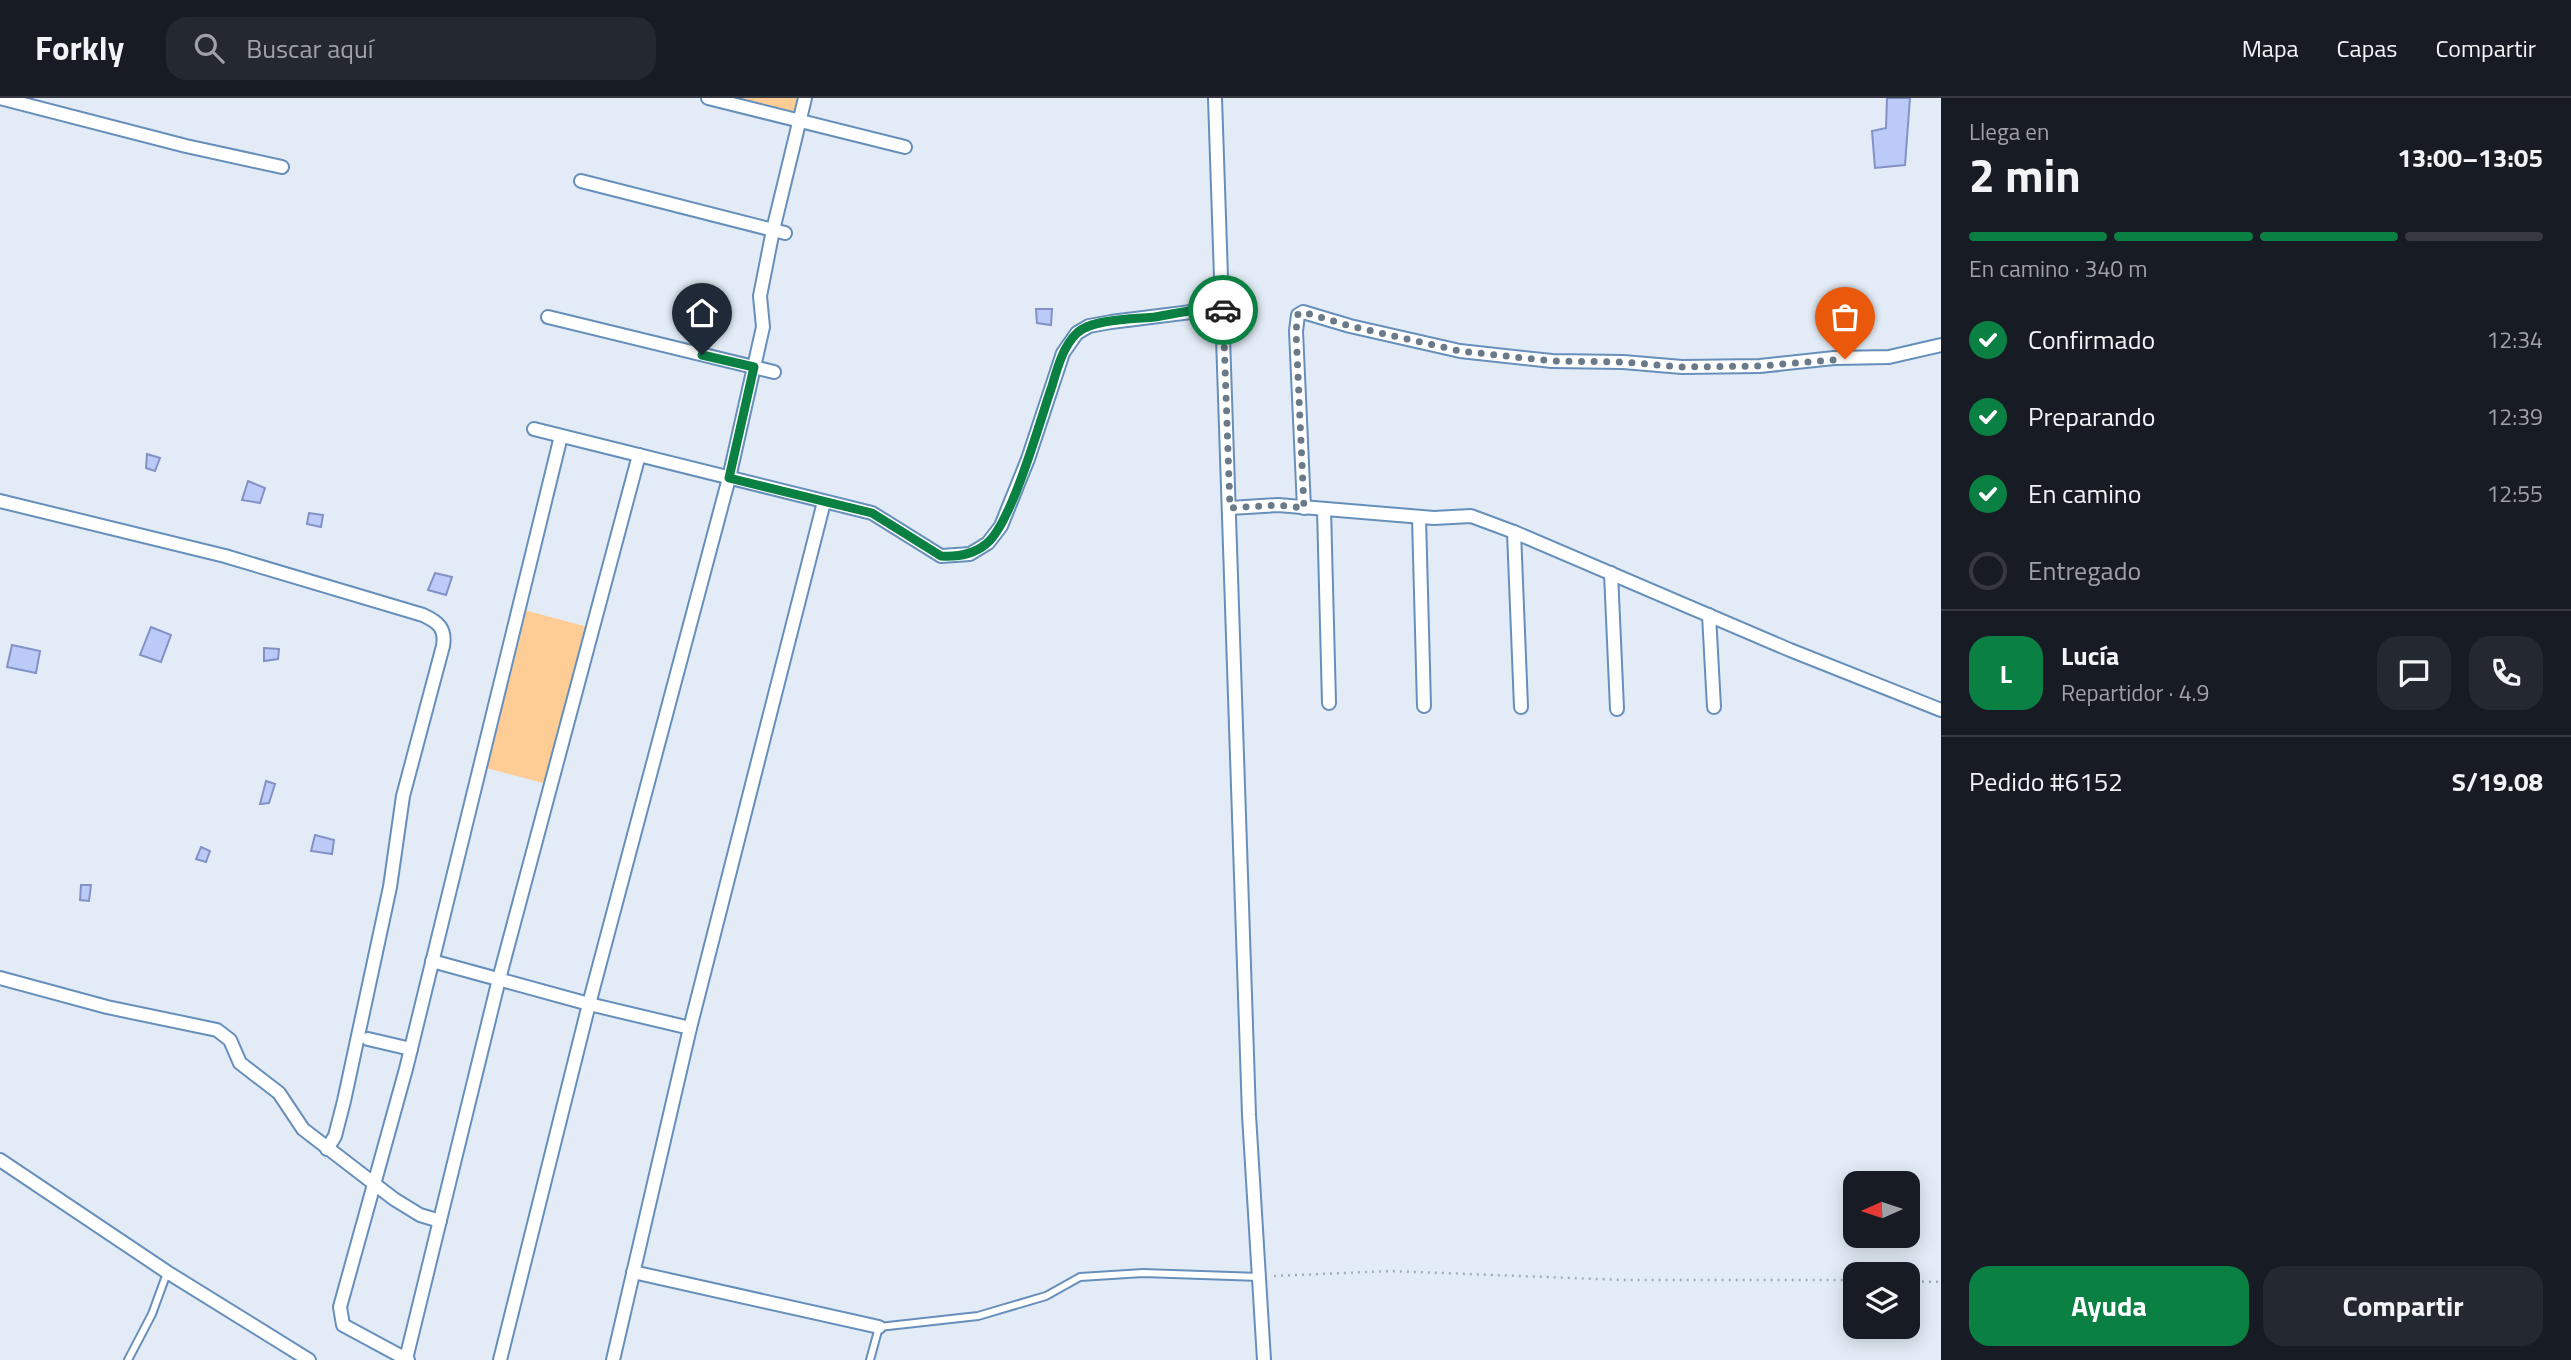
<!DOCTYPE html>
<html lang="es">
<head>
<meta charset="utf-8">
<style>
  :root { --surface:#171b24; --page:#242831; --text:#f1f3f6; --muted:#9ea1a6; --line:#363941; --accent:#0b8043 }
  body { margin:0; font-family:"Titillium Web",sans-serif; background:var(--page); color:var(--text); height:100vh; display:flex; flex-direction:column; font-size:26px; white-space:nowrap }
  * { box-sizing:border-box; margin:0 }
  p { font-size:23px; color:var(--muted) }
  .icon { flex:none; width:38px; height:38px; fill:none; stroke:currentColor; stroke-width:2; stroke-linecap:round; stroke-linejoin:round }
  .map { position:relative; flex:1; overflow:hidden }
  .sheet { display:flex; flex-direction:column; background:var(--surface); width:630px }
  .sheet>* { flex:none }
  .needle { width:46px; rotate:267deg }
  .tools { position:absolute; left:1843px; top:1073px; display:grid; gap:14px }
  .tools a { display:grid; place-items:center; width:77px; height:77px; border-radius:14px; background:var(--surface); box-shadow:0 4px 18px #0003; font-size:35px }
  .pin { position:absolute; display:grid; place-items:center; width:60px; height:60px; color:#fff; margin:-72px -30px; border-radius:50% 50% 50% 0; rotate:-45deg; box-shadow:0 0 7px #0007 }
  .pin .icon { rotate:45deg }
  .courier { position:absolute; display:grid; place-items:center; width:70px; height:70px; margin:-35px; border:5px solid #0b8043; border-radius:50%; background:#fff; color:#222; box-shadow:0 2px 9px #0007 }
  .head em { font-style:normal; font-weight:700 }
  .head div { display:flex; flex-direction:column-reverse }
  .head { display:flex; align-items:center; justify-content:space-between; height:119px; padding:0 28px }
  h1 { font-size:46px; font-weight:700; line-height:52px }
  .bar { display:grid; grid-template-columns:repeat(4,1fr); gap:10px 7px; align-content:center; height:84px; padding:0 28px }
  .bar i { height:9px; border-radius:5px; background:var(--line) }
  .bar .current { background:var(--accent) }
  .bar p { grid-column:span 4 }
  .line { display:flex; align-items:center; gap:18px; padding:0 28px; border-top:2px solid var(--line) }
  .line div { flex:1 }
  .round { display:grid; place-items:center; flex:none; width:74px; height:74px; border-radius:21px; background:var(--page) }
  ol { padding:0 28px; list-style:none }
  li { display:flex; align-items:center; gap:21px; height:77px }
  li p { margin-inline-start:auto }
  li .icon { padding:7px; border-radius:50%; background:var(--accent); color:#fff; stroke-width:4 }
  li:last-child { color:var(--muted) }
  li i { width:38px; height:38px; border:4px solid var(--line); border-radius:50% }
  .cta { display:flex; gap:14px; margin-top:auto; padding:14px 28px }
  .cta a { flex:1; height:80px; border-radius:21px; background:var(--accent); color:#fff; font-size:28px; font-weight:700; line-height:80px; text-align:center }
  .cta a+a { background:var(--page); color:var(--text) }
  header { display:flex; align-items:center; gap:42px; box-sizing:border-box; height:98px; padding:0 35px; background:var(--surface); border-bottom:2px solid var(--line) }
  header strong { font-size:33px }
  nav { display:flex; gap:38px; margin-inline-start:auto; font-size:24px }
  .search { width:490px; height:63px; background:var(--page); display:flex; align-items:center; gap:18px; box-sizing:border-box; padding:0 24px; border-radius:21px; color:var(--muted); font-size:26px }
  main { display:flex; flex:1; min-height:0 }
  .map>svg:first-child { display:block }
  .green { fill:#fdcd95 }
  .building { fill:#bbcaf7; stroke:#8292c7; stroke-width:2 }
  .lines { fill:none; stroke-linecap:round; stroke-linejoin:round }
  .service-casing { stroke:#668fbb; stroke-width:10 }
  .minor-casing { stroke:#668fbb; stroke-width:16 }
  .path { stroke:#a1adbb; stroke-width:2.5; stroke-dasharray:2 5; stroke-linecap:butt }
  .service { stroke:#fff; stroke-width:6 }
  .minor { stroke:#fff; stroke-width:12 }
  .done { stroke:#6b7a89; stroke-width:7; stroke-dasharray:0 12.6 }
  .route { stroke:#0b8043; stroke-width:9 }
</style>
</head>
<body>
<header>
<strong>Forkly</strong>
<div class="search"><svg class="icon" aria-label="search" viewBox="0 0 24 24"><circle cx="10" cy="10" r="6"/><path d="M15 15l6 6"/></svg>Buscar aquí</div>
<nav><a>Mapa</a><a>Capas</a><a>Compartir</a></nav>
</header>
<main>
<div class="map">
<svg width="1941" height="1262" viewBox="0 0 1941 1262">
  <rect width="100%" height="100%" fill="#e3ecf6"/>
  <!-- green -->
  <g class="green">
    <polygon points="734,0 800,0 797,15"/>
    <polygon points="524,512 588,529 547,686 486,670"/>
  </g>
  <!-- building -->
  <g class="building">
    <polygon points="1887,0 1910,0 1905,67 1875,70 1872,33 1886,30"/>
    <polygon points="1036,211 1052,211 1051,227 1037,225"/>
    <polygon points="147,356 160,360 155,373 146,370"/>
    <polygon points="248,383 265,390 260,405 242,402"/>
    <polygon points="309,415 323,417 321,429 307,426"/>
    <polygon points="435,475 452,479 446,497 428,492"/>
    <polygon points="151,529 171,537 161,564 140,557"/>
    <polygon points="12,547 40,553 36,575 7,569"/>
    <polygon points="264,550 279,551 278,561 264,563"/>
    <polygon points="266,683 275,686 269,705 260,706"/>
    <polygon points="315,737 334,742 332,756 311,753"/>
    <polygon points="201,749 210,753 206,764 196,761"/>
    <polygon points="81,787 91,787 89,803 80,802"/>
  </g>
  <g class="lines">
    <defs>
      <g id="service">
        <polyline points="128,1262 152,1216 167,1175"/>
        <polyline points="870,1262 879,1229 978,1218 1046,1198 1080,1179 1143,1175 1260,1179"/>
      </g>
      <g id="minor">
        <polyline points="0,0 186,48 282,69"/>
        <polyline points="708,0 905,49"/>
        <polyline points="1215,0 1249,1017 1264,1262"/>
        <polyline points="581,83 785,135"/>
        <polyline points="548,219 774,274"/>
        <polyline points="534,331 872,415 941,458 970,456 988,445 1001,428 1028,361 1063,255 1077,235 1089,228 1111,224 1223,210"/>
        <path d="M 0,403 L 225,458 L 423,517 C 438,524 446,530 443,548 L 403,698 L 390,789 L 344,1003 L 335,1038 L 327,1051"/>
        <polyline points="1230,410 1278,407 1434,420 1471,418 1514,434 1790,552 1941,612"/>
        <polyline points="1304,410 1296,233 1298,217 1303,214 1350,228 1460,253 1552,263 1623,264 1682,269 1760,268 1834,260 1889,259 1941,247"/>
        <polyline points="1324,411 1329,605"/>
        <polyline points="1419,419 1424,608"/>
        <polyline points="1514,434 1521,609"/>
        <polyline points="1611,475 1617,611"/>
        <polyline points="1709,517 1714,609"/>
        <polyline points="432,863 589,906 690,930"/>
        <polyline points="0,880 107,909 217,932 230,942 240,965 279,995 303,1031 394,1101 420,1117 440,1123"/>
        <polyline points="368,941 411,951"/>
        <polyline points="0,1062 167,1174 309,1262"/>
        <polyline points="633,1174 879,1229"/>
        <polyline points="406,1261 499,881 639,357"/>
        <polyline points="408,1262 343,1227 340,1209 406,971 561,338"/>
        <polyline points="500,1262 589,906 729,380 763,229 760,198 773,132 805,0"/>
        <polyline points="613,1262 690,930 824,404"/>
      </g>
    </defs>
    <!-- service casing -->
    <use href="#service" class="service-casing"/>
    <!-- minor casing -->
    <use href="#minor" class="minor-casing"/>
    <!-- path -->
    <g class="path">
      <polyline points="1274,1178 1390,1173 1624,1182 1855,1182"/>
      <polyline points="1908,1183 1941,1184"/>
    </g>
    <!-- service -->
    <use href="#service" class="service"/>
    <!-- minor -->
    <use href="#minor" class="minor"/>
  </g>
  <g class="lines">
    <!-- done -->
    <polyline class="done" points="1223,212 1230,410 1278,407 1304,410 1296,233 1298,216 1303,214 1350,228 1460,253 1552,263 1623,264 1682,269 1760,268 1845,261"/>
    <!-- route -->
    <path class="route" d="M 702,257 L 754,269 L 729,380 L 872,415 L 941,458 C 958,459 973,457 986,446 C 1012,426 1040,322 1052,288 C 1057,271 1063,248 1077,235 C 1091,221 1135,221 1155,219 C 1172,216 1209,208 1223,212"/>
  </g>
</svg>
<div class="tools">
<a><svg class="needle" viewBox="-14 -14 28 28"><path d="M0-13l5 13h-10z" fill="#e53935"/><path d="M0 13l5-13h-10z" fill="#9ea1a6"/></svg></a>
<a><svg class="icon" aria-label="layers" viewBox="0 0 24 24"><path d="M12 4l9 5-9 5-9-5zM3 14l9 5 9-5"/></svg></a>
</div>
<div class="pin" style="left:1845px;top:261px;background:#ea580c"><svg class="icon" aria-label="bag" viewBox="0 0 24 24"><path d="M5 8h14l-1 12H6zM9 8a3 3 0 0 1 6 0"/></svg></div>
<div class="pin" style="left:702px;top:257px;background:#1f2937"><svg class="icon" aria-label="home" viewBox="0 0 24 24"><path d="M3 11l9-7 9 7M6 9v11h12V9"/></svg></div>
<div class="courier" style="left:1223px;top:212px"><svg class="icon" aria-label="car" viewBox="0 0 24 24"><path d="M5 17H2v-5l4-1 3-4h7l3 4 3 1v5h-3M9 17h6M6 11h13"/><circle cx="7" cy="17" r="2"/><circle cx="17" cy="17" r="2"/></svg></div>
</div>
<section class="sheet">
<div class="head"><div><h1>2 min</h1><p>Llega en</p></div><em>13:00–13:05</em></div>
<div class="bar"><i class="current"></i><i class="current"></i><i class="current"></i><i></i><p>En camino · 340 m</p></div>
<ol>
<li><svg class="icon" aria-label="check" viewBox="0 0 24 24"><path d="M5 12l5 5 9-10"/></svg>Confirmado<p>12:34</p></li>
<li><svg class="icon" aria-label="check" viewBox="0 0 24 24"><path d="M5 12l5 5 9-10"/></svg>Preparando<p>12:39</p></li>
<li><svg class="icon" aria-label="check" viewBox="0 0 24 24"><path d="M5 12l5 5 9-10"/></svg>En camino<p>12:55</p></li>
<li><i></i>Entregado</li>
</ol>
<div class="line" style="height:126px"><b class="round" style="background:var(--accent);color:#fff">L</b><div><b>Lucía</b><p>Repartidor · 4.9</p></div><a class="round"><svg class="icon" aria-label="chat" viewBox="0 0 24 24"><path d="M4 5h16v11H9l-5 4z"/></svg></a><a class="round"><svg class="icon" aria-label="phone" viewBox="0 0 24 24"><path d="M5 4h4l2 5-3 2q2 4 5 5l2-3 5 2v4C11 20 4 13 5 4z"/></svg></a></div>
<div class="line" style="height:91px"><div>Pedido #6152</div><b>S/19.08</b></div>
<div class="cta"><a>Ayuda</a><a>Compartir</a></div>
</section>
</main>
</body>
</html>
